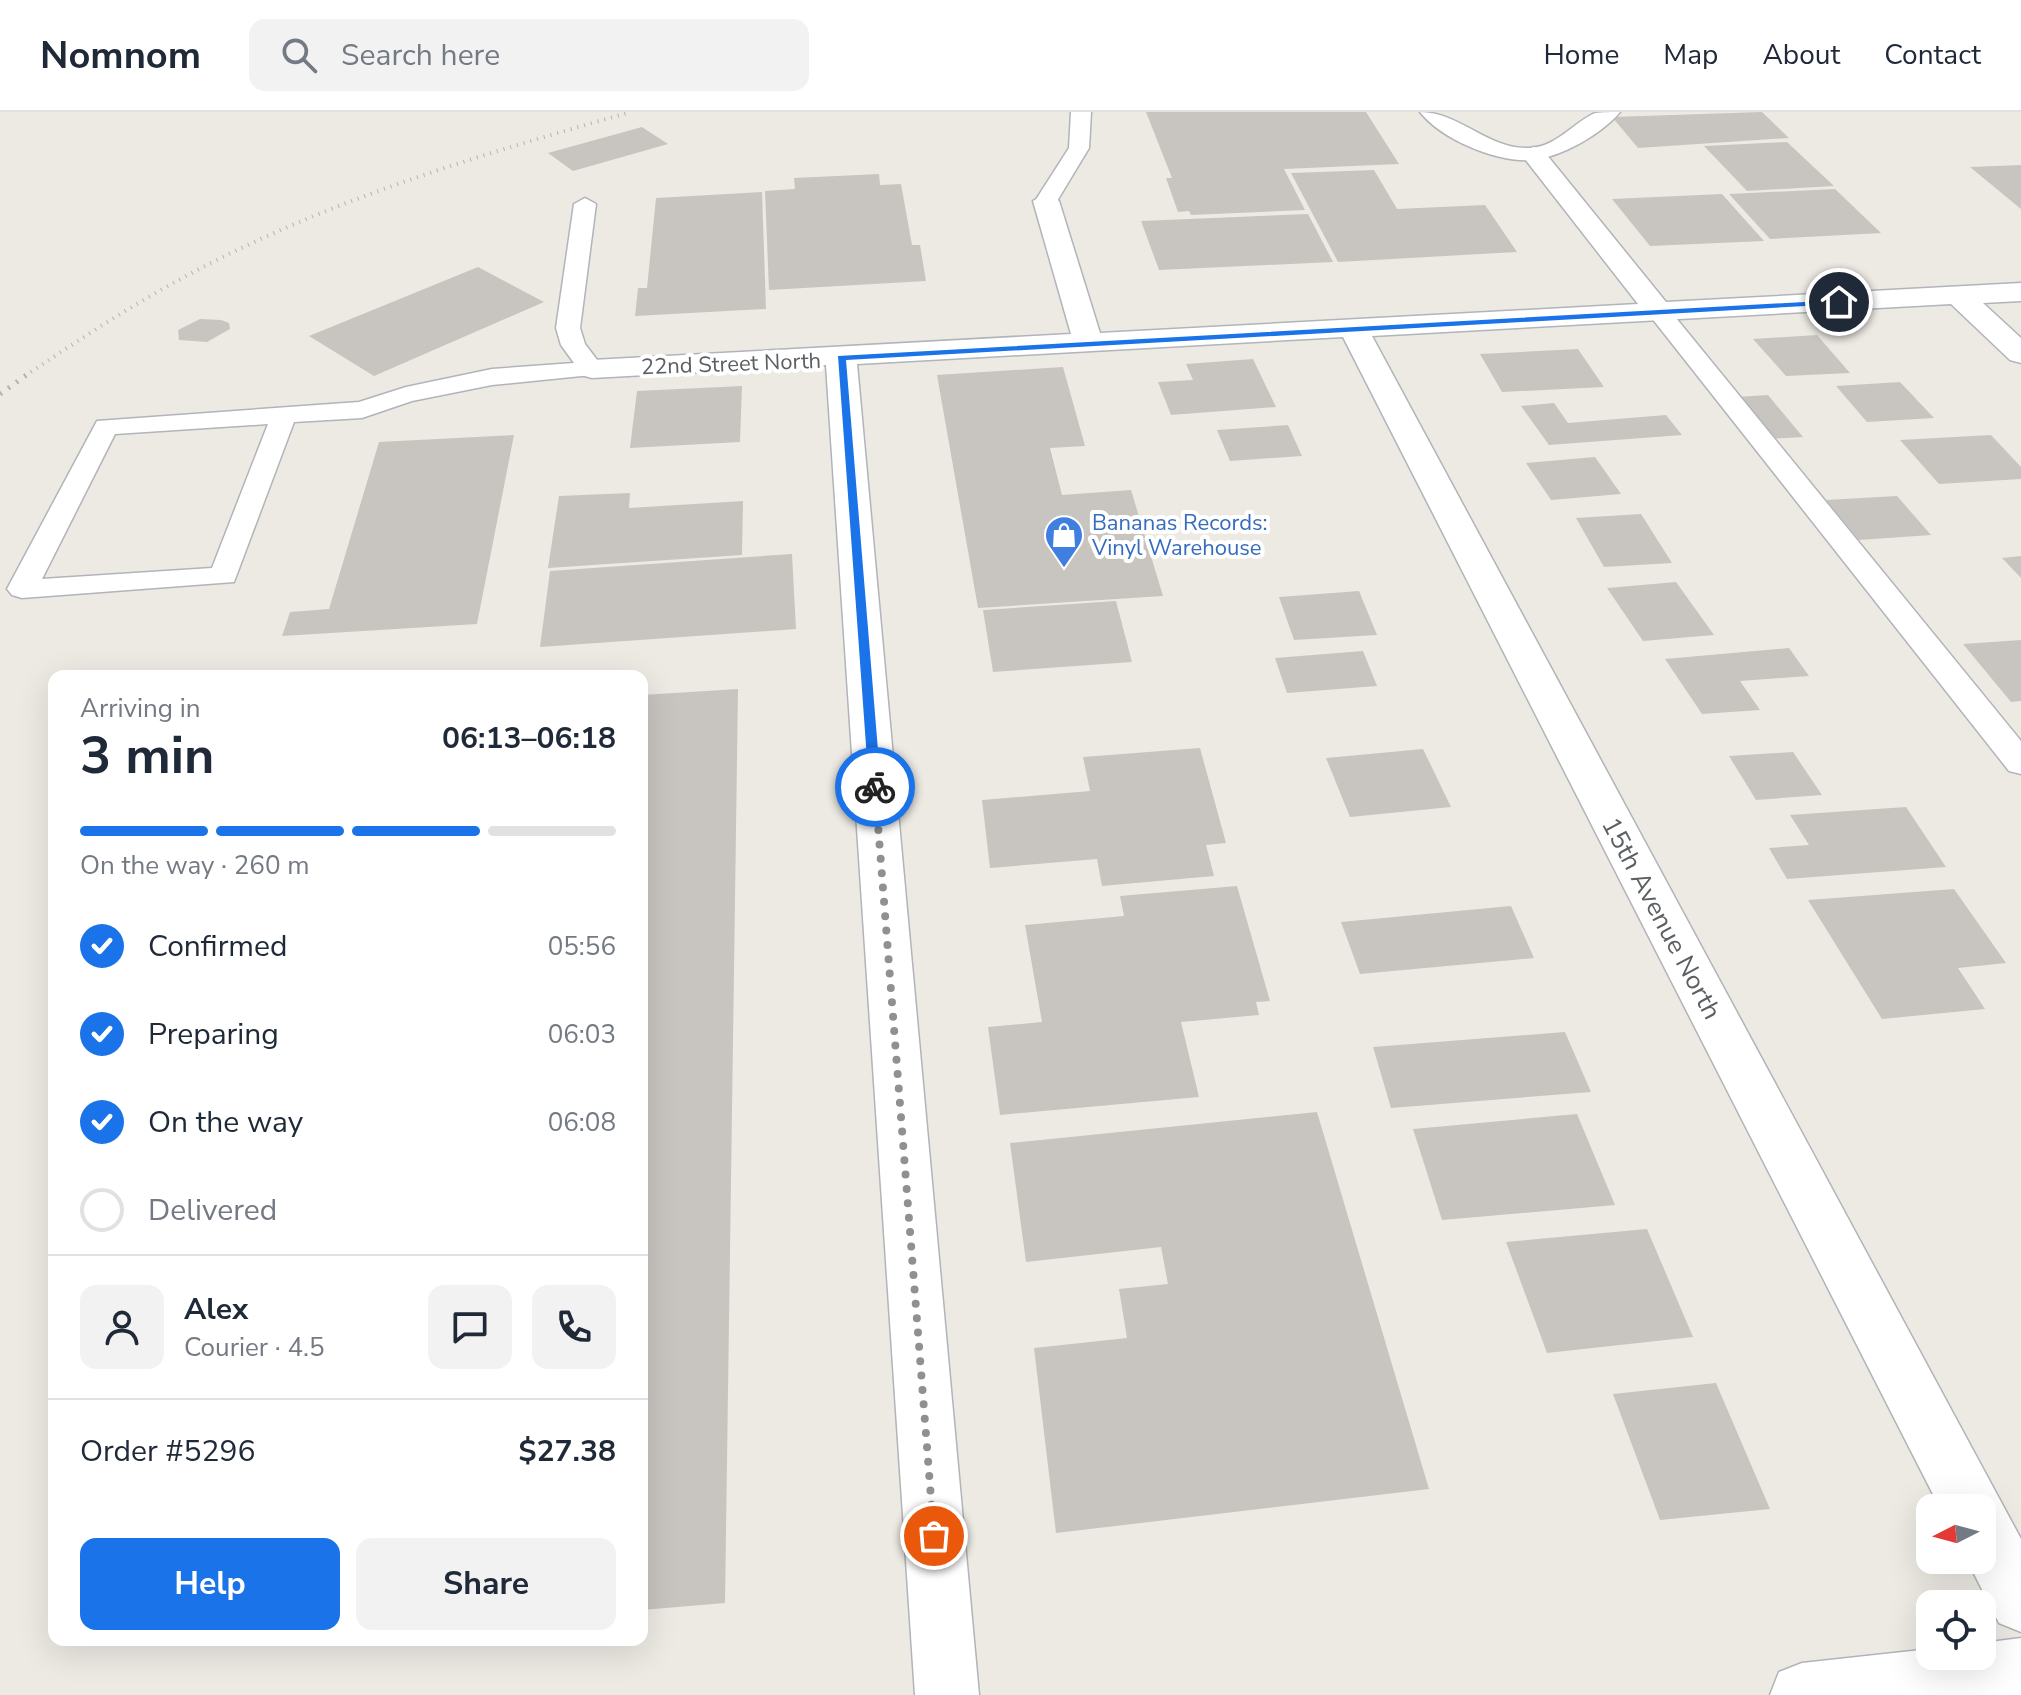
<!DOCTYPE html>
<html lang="en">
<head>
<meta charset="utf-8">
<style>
  :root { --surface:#fff; --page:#f2f2f3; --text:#1f2937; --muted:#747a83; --line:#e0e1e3; --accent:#1a73e8 }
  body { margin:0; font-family:"Nunito Sans",sans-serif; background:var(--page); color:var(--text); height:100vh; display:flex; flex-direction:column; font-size:30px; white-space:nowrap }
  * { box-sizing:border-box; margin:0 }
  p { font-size:26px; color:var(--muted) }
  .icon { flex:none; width:44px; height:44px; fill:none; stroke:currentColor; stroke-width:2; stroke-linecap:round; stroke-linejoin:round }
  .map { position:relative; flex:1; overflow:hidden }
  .drawer { position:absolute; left:48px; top:558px; width:600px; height:976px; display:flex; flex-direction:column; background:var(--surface); border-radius:16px; box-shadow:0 8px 32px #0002 }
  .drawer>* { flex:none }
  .needle { width:52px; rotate:264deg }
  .fabs { position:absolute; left:1916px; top:1382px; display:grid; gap:16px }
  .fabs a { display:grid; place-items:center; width:80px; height:80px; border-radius:16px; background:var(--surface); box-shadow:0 8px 32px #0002; font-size:40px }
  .pin { position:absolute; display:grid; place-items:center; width:68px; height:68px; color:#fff; margin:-34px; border:4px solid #fff; border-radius:50%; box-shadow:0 2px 8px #0007 }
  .courier { position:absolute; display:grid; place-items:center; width:80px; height:80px; margin:-40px; border:6px solid #1a73e8; border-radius:50%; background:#fff; color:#222; box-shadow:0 2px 10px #0007 }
  .overview em { font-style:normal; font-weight:700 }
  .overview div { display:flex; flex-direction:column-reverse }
  .overview { display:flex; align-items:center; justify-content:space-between; height:136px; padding:0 32px }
  h1 { font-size:52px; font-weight:700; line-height:60px }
  .bar { display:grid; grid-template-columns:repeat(4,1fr); gap:12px 8px; align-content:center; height:96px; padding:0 32px }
  .bar i { height:10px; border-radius:6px; background:var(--line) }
  .bar .active { background:var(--accent) }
  .bar p { grid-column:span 4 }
  .line { display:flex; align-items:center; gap:20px; padding:0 32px; border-top:2px solid var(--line) }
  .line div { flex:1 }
  .round { display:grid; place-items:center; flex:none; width:84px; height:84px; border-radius:16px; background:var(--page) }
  ol { padding:0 32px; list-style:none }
  li { display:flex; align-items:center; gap:24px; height:88px }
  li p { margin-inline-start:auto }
  li .icon { padding:8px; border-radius:50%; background:var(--accent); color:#fff; stroke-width:4 }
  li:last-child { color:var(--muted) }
  li i { width:44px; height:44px; border:4px solid var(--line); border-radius:50% }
  .button { display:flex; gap:16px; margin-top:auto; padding:16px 32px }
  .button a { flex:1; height:92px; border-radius:16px; background:var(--accent); color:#fff; font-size:32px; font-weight:700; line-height:92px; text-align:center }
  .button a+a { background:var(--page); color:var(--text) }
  header { display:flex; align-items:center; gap:48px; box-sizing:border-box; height:112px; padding:0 40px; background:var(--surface); border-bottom:2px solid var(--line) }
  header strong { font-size:38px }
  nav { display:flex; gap:44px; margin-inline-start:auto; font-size:28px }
  .search { width:560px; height:72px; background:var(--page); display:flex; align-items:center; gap:20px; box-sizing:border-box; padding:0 28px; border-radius:16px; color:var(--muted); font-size:30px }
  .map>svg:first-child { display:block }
  .building { fill:#c8c5c1 }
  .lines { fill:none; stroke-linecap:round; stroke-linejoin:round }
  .lane-casing { stroke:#b1b4b8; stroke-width:3 }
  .street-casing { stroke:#b1b4b8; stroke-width:3 }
  .lane { fill:#fff; fill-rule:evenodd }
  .street { fill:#fff; fill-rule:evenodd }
  .rail-far1 { stroke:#b2b3b3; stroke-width:4; stroke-dasharray:1 6; stroke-linecap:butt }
  .rail { stroke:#b2b3b3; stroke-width:5; stroke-dasharray:2 8; stroke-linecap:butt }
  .route { fill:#1a73e8 }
  .done { stroke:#8f9090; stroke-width:8; stroke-dasharray:0 14.4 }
  .labels { text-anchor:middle; stroke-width:8; stroke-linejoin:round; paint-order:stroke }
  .far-street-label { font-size:22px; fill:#5c6063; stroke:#fff }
  .far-shop-label { font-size:22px; fill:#366cbe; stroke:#fff; text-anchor:start }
  .street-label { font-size:26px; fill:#5c6063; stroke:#fff }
</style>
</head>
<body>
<header>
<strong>Nomnom</strong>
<div class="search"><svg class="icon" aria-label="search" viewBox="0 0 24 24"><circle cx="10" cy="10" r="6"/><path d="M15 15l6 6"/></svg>Search here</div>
<nav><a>Home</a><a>Map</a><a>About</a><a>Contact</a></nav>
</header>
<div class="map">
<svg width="2021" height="1583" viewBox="0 0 2021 1583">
  <rect width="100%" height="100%" fill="#edeae4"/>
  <!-- building -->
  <g class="building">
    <polygon points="1146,0 1366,0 1399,52 1284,57 1305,98 1191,103 1189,99 1178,100 1166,66 1172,66"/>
    <polygon points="1762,0 1789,26 1638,36 1612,5"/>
    <polygon points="642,15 668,32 573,59 548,41"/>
    <polygon points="1787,30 1834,74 1747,79 1704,34"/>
    <polygon points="2021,53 2021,97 1970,55"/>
    <polygon points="1374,58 1397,97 1485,93 1517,140 1338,150 1291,61"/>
    <polygon points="879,62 880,73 901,72 912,133 920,133 926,169 769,178 765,79 795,77 794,66"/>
    <polygon points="1835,77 1881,121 1770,127 1729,82"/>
    <polygon points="762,80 766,197 635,204 638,176 647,176 656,86"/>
    <polygon points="1722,82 1764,129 1650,134 1612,87"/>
    <polygon points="1308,102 1333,150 1159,158 1141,109"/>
    <polygon points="478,155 544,190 374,264 309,224"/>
    <polygon points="200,207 221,208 229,211 230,217 207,230 179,228 178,218"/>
    <polygon points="1817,223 1850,261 1786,264 1753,227"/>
    <polygon points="1578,237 1604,275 1502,280 1480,242"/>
    <polygon points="1253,247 1276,295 1171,303 1158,270 1193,268 1186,252"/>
    <polygon points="1063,255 1085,334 1050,336 1062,383 1131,378 1163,484 978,496 937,263"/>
    <polygon points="1900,270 1934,306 1867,310 1836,274"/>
    <polygon points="742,274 740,330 630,336 637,279"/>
    <polygon points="1768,283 1803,325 1769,327 1736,285"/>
    <polygon points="1554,291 1568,311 1666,303 1682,323 1549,333 1521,294"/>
    <polygon points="1288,313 1302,344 1230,349 1217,318"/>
    <polygon points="514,323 477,512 282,524 290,500 329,497 379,330"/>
    <polygon points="1991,323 2021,355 2021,367 1939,372 1900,328"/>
    <polygon points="1595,345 1621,382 1551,388 1526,351"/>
    <polygon points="630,381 629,396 743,389 742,443 548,456 559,384"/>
    <polygon points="1897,384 1931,423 1859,428 1826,388"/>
    <polygon points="1641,402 1672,451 1604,455 1576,406"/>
    <polygon points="792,442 796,517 540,535 550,459"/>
    <polygon points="2021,444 2021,466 2002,446"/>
    <polygon points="1676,470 1714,523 1643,529 1607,476"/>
    <polygon points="1359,479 1377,523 1294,528 1279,485"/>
    <polygon points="1116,489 1132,550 993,560 983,498"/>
    <polygon points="2021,528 2021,589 2011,590 1963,532"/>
    <polygon points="1789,536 1809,564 1740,569 1760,598 1702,602 1665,547"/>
    <polygon points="1363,539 1377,574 1287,581 1275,546"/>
    <polygon points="738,577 725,1491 642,1498 642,583"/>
    <polygon points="1200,636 1226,731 1206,733 1214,764 1102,774 1097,747 990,756 982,688 1090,679 1083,645"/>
    <polygon points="1423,637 1451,695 1350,705 1326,646"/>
    <polygon points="1793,640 1822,683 1756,688 1729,644"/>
    <polygon points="1906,695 1946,755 1787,767 1769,736 1809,733 1790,703"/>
    <polygon points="1237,774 1270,889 1256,890 1259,903 1181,910 1199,985 1000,1003 988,915 1042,910 1025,813 1124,804 1120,784"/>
    <polygon points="1954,777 2006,851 1958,856 1985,897 1882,907 1808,788"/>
    <polygon points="1511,794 1534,846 1360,862 1341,810"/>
    <polygon points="1565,920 1591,980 1391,996 1373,935"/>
    <polygon points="1317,1000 1429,1377 1056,1421 1034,1236 1127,1226 1119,1177 1168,1172 1161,1135 1026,1150 1010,1031"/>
    <polygon points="1577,1002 1615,1093 1442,1108 1413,1017"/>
    <polygon points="1647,1117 1693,1225 1547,1241 1506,1130"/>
    <polygon points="1716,1271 1770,1397 1660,1408 1613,1282"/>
  </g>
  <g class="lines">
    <defs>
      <g id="lane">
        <polygon points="1071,0 1091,0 1089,36 1054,94 1038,94 1035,89 1069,36"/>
        <path d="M 1420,0 C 1460,0 1488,38 1530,36 C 1556,35 1573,11 1595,1 C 1602,0 1612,0 1620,0 C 1602,22 1561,45 1533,48 C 1498,51 1442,28 1420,0 Z"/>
        <path d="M 585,86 L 596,92 L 580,216 L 585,232 L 604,257 L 601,262 L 492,273 L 412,289 L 362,306 L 294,310 L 234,470 L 22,486 L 12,483 L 7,477 L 97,309 L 359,290 L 406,275 L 492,257 L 574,251 L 561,233 L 556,216 L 574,92 ZM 268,312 L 212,456 L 42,467 L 115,322 Z"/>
        <polygon points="1659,193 1667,195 2021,629 2021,662 2009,659 1651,205 1647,200"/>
      </g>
      <g id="street">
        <polygon points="1533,35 1542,37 1666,190 2021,171 2021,189 1983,191 2021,226 2021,251 2010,248 1951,192 1372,224 2021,1427 2021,1520 1999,1511 1967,1448 1982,1448 1982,1396 1940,1396 1343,225 857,252 979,1583 915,1583 826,253 592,266 581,263 577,257 581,251 592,248 1071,222 1033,89 1046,81 1059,89 1100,221 1638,192 1521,42"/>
        <polygon points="2021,1526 2021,1583 1770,1583 1779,1560 1802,1551 1930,1537 1930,1544 1982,1544 1982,1531"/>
      </g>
    </defs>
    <!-- lane casing -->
    <use href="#lane" class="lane-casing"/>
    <!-- street casing -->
    <use href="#street" class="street-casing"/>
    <!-- lane -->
    <use href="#lane" class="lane"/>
    <!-- street -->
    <use href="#street" class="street"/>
    <!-- rail-far1 -->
    <path class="rail-far1" d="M 25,264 C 86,223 147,183 213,150 C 345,83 489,40 631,0"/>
    <!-- rail -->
    <polyline class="rail" points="0,282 28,262"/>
  </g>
  <!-- route -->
  <polygon class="route" points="1839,188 1842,192 846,248 881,675 875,679 869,675 838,244"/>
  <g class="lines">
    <!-- done -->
    <polyline class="done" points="875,675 934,1424"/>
  </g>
  <!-- icons -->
  <defs>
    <symbol id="shop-pin" viewBox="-11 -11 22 30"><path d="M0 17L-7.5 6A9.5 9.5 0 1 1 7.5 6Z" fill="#3f7fe0" stroke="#fff"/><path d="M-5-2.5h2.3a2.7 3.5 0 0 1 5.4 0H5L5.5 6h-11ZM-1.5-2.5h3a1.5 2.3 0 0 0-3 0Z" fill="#fff"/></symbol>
  </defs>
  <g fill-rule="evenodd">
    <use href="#shop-pin" x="1042" y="401" width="44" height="60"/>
  </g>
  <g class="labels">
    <!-- far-street labels -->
    <g class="far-street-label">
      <text transform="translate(731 251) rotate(-2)" y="8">22nd Street North</text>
    </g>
    <!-- far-shop labels -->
    <g class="far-shop-label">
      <text x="1092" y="418">Bananas Records:<tspan x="1092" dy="25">Vinyl Warehouse</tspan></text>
    </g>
    <!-- street labels -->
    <g class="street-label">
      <text transform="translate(1662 806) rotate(62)" y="9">15th Avenue North</text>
    </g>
  </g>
</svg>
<div class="fabs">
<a><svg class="needle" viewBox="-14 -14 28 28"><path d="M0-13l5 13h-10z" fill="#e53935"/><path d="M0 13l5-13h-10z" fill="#747a83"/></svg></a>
<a><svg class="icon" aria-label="locate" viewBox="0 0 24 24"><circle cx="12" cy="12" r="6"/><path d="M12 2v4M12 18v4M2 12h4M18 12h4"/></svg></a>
</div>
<div class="pin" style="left:934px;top:1424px;background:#ea580c"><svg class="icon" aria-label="bag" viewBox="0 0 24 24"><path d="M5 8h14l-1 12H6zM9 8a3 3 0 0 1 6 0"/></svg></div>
<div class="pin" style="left:1839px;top:190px;background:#1f2937"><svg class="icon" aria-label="home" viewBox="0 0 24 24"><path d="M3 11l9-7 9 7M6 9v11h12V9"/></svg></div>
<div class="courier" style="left:875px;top:675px"><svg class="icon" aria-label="bike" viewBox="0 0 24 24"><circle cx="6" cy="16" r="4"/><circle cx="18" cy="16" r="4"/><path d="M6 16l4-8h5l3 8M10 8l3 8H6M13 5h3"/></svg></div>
<section class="drawer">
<div class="overview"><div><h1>3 min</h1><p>Arriving in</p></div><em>06:13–06:18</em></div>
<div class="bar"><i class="active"></i><i class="active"></i><i class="active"></i><i></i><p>On the way · 260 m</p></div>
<ol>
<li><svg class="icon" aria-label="check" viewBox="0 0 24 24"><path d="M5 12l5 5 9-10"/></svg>Confirmed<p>05:56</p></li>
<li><svg class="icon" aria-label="check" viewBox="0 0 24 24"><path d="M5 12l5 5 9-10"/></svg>Preparing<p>06:03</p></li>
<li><svg class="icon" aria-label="check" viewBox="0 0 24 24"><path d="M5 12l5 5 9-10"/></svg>On the way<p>06:08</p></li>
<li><i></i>Delivered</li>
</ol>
<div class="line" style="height:144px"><a class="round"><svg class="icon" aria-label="person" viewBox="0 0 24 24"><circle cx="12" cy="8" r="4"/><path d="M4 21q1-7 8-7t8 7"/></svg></a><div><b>Alex</b><p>Courier · 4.5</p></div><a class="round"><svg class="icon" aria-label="chat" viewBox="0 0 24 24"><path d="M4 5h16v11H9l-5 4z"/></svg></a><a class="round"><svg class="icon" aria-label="phone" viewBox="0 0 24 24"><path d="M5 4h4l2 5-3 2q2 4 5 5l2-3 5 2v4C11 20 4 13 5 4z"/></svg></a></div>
<div class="line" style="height:104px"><div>Order #5296</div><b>$27.38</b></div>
<div class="button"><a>Help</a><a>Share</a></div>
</section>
</div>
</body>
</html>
